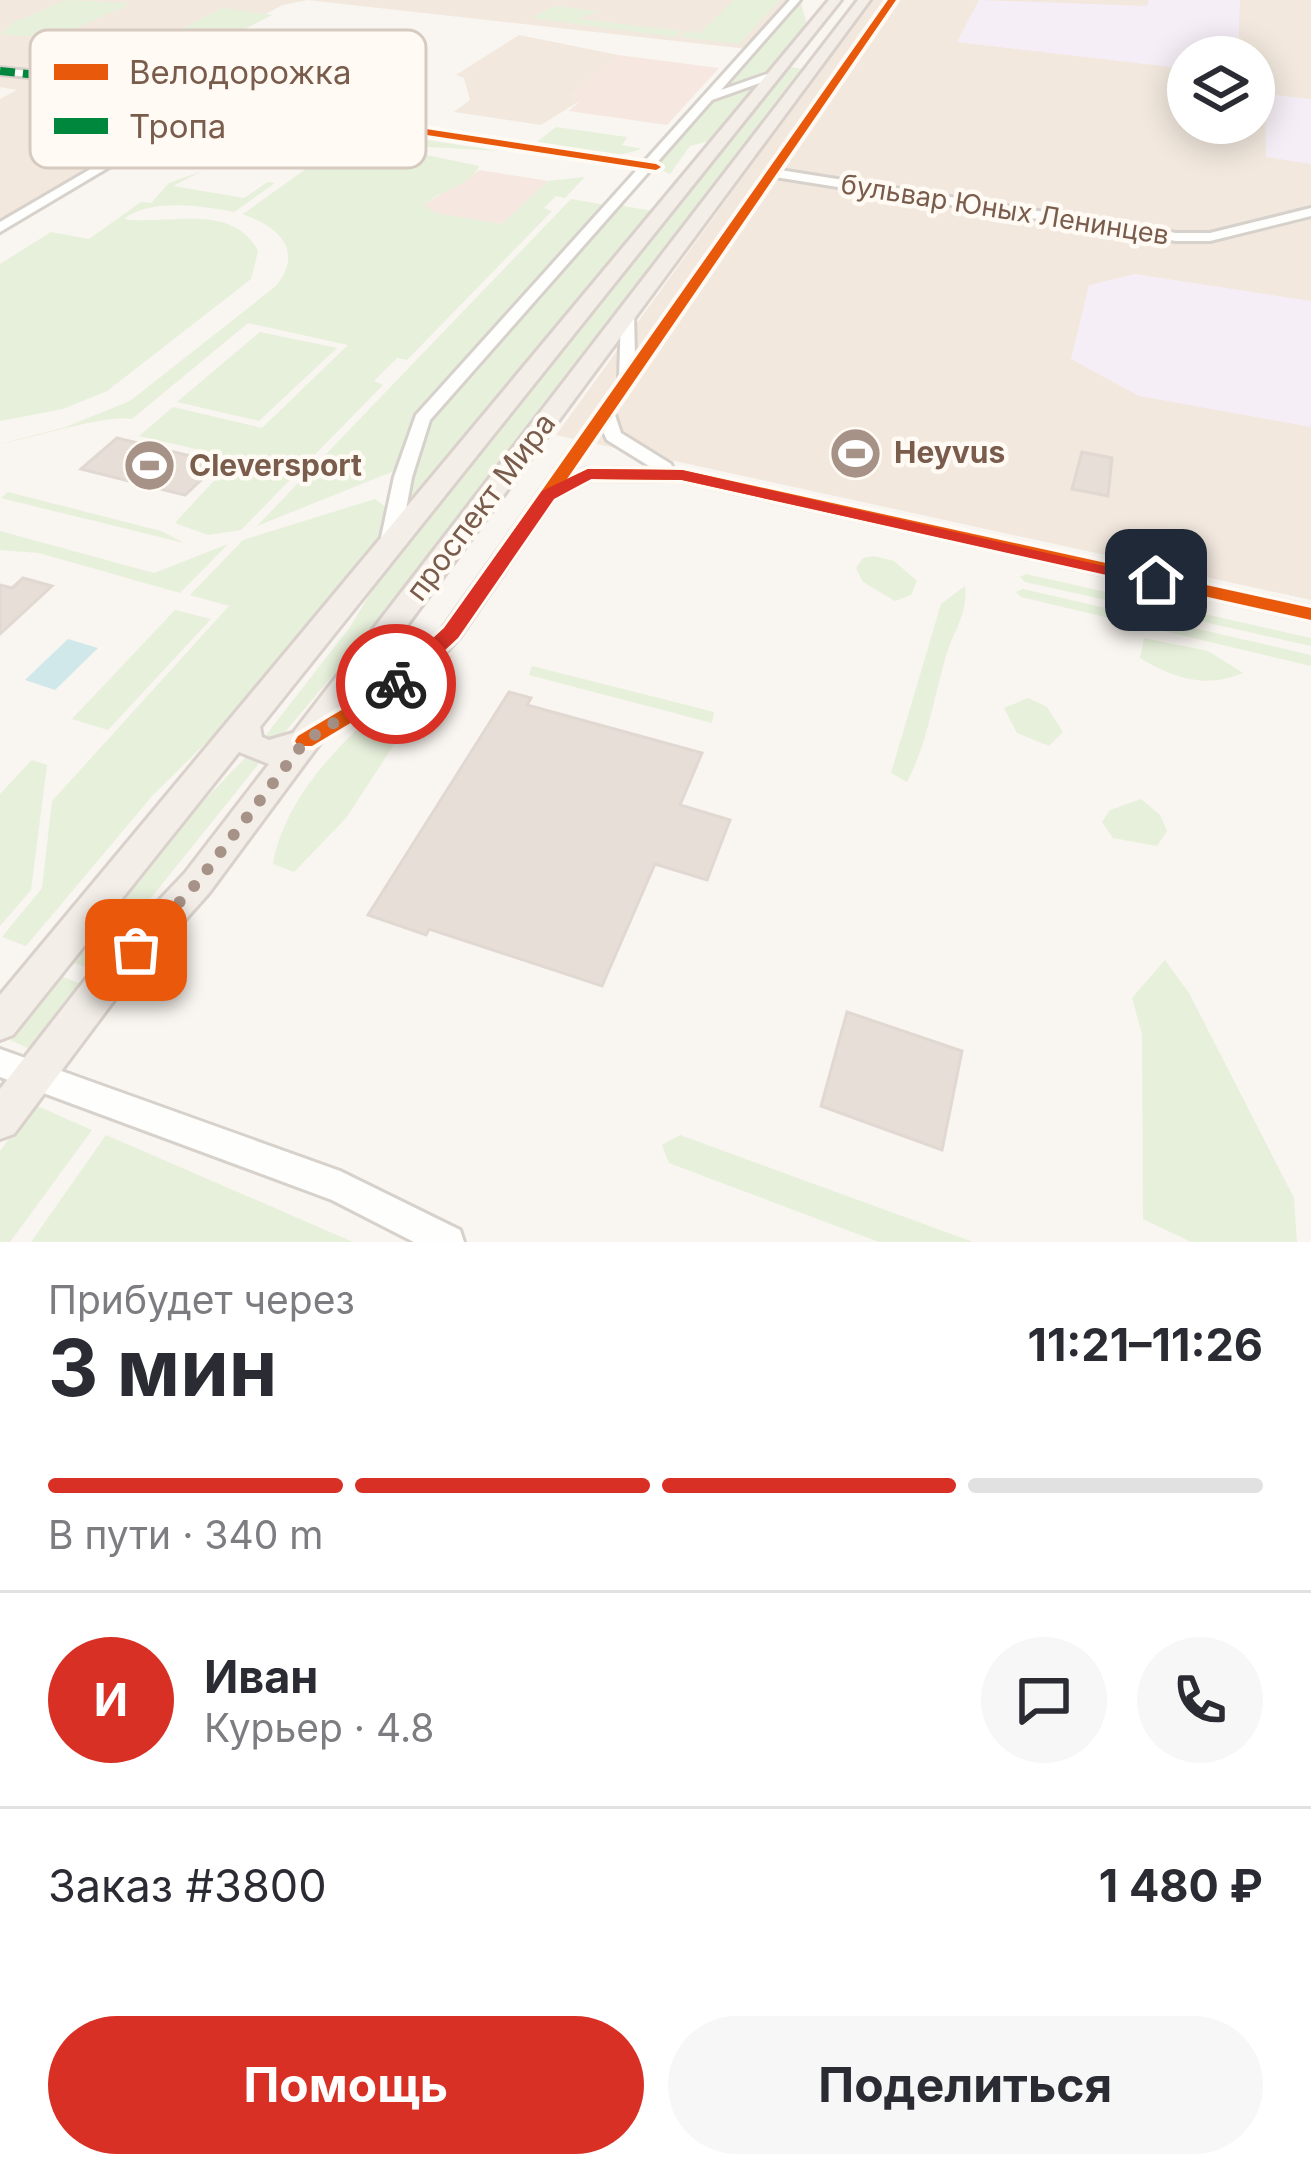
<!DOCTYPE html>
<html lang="ru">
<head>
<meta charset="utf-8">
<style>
  :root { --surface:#fff; --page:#f7f7f7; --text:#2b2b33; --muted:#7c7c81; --line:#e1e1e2; --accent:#d93025 }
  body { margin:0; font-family:Inter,sans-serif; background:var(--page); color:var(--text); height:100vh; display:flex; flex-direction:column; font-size:45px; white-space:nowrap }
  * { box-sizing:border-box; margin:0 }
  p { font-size:39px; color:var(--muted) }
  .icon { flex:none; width:66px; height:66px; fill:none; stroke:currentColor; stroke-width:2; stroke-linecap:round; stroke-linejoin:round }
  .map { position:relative; height:1242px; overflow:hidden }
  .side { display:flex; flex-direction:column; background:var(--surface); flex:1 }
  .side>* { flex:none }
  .fabs { position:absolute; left:1167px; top:36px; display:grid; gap:24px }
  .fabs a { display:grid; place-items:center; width:108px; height:108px; border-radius:50%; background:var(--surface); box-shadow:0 6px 30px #0003; font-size:60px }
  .pin { position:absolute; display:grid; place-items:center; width:102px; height:102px; color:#fff; margin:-51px; border-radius:24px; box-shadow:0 6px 18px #0006 }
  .courier { position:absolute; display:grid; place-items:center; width:120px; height:120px; margin:-60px; border:9px solid #d93025; border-radius:50%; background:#fff; color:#222; box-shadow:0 3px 15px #0007 }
  .overview em { font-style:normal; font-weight:700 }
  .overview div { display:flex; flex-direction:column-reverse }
  .overview { display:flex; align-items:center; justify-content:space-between; height:204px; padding:0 48px }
  h1 { font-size:78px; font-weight:700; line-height:90px }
  .bar { display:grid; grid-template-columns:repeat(4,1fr); gap:18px 12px; align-content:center; height:144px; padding:0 48px }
  .bar i { height:15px; border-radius:9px; background:var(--line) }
  .bar .on { background:var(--accent) }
  .bar p { grid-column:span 4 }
  .line { display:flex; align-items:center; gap:30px; padding:0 48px; border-top:3px solid var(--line) }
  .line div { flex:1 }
  .round { display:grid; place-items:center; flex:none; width:126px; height:126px; border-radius:63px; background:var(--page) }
  .action { display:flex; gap:24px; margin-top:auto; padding:24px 48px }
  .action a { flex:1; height:138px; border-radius:72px; background:var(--accent); color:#fff; font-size:48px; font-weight:700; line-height:138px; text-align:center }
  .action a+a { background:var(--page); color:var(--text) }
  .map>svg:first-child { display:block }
  .residential { fill:#f2e8de; fill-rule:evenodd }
  .commercial { fill:#f6e8e1 }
  .education { fill:#f6eef6 }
  .green { fill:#e7f0db }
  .water { fill:#d0e8ea }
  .building { fill:#e6ded7; stroke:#e2d8d2; stroke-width:3 }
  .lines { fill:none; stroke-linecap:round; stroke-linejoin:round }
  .minor-casing { stroke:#d7d1cb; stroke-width:6 }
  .major-casing { stroke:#dad1cc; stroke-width:6 }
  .minor { fill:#fefefd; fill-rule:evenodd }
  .major { fill:#f3eee8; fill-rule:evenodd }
  .quiet { stroke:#00873e; stroke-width:8; stroke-dasharray:15 8; stroke-linecap:butt }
  .cycleway-casing { stroke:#fffaf3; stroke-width:8 }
  .cycleway { fill:#e8590c; fill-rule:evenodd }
  .route { fill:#d93025 }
  .done { stroke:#a69286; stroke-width:12; stroke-dasharray:0 21.6 }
  .labels { text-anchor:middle; stroke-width:9; stroke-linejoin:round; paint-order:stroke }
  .far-street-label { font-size:27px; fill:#7a5c4d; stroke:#fffaf3 }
  .poi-label { font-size:30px; font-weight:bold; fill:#7a5c4d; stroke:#fffaf3; text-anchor:start }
  .street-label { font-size:30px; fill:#7a5c4d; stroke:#fffaf3 }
  .key { fill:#fffaf3; stroke:#d7cbc1; stroke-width:3 }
  .key-label { font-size:33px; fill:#7a5c4d }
</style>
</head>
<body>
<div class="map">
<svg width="1311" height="1242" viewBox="0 0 1311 1242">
  <rect width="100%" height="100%" fill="#f9f5f0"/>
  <!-- residential -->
  <g class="residential">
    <polygon points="0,0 307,0 283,5 215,40 187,37 92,85 215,105 0,232 0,99 17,90 0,87"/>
    <polygon points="307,0 791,0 748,49"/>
    <path d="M 871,0 L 1311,0 L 1311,600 L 556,435 ZM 1188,57 L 1254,57 L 1254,123 L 1188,123 Z"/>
    <polygon points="519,35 618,55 570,97 581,100 541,125 454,112 470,100 464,78 456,75"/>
  </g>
  <!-- commercial -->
  <g class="commercial">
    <polygon points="618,55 719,68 667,125 569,111 580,101 569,98"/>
    <polygon points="480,170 548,181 502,224 436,213 423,205"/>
  </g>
  <!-- education -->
  <g class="education">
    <polygon points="979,0 1147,6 1149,0 1240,0 1238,57 1188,57 1188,69 957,42"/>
    <polygon points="1265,94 1311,99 1311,164 1266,157"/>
    <polygon points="1135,274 1311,301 1311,427 1139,396 1071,359 1089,285"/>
  </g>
  <!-- green -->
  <g class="green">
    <polygon points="66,0 132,3 54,38 0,34 14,22"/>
    <polygon points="734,0 780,0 739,44 680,37 686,31 700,33"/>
    <polygon points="800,0 807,24 764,76 722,88"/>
    <polygon points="554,6 598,11 579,19 681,31 675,37 532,18"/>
    <polygon points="223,8 272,15 222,41 203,39 168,58 149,56 99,81 81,79"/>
    <polygon points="789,67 803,69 379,621 279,739 269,741 266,735 350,627 383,573"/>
    <polygon points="757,84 712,140 690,146 670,174 653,166 711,100"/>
    <polygon points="213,105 215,108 500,151 430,147 223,114 207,108"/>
    <polygon points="556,127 627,137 622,145 642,149 608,158 531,147"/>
    <path d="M 355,140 L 479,166 C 471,186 441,189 424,205 L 436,213 L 502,224 L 548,181 L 585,177 L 565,198 L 556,196 L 544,208 L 552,211 L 407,360 L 397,358 L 374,381 L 383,385 L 241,530 L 208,535 L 175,523 L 235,458 L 139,436 L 173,407 L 262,428 L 348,345 L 248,323 L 132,419 C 105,414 34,438 0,444 L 66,427 L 130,401 L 276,286 C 305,250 278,227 243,214 L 342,143 Z"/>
    <path d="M 202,171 L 173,186 L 244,198 L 268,182 L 275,183 L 234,212 C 202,206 151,198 124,219 C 166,226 232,201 258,251 L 251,279 L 107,391 L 63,409 L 0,421 L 0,264 L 51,232 L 89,239 L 141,202 L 151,203 L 169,183 Z"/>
    <polygon points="571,199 606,205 415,419 394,471 257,526"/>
    <polygon points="618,205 653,211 404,509 428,420"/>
    <polygon points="260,332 337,348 259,421 177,402"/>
    <polygon points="8,492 161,531 184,543 1,498"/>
    <polygon points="375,499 388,509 378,541 228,721 153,795 26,946 2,937 42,888 52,801 229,606 190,595 243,540"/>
    <polygon points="0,531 154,573 228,544 180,593 39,553 0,550"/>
    <polygon points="874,556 894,561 917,581 911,595 895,601 863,582 856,568 863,558"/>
    <polygon points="1026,574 1311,638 1311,646 1025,582 1020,577"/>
    <path d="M 965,586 C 968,614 954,630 946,656 C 933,699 928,742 907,782 L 891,773 L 941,604 Z"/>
    <polygon points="1023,589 1311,655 1311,666 1021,597 1016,592"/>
    <polygon points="175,610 211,619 108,730 72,719"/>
    <path d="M 1144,638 L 1208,651 L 1243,673 C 1205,689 1173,678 1140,658 Z"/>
    <path d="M 452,656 L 346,818 L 294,872 L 273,864 C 288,779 371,718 430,662 Z"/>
    <polygon points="532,666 714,712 712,723 529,675"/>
    <polygon points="1028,698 1047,707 1063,732 1049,746 1017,733 1004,708"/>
    <polygon points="246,757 261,761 93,970 72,962 187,818"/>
    <polygon points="32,760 47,765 31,890 0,926 0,794"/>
    <polygon points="1141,799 1160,815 1167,831 1157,846 1113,838 1102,822 1110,810"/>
    <polygon points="1165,960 1189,993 1294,1198 1297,1242 1191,1242 1143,1219 1142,1034 1132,998"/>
    <polygon points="61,976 81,984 30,1049 10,1040"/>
    <polygon points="35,1105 92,1130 10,1242 0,1242 0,1151"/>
    <polygon points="106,1135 353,1242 31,1242"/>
    <polygon points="680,1135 973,1242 879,1242 669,1163 662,1145"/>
  </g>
  <!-- water -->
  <polygon class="water" points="68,639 98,648 55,690 25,680"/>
  <!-- building -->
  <g class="building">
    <polygon points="117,438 219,463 185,495 81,469"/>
    <polygon points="1082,452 1112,458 1108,496 1072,489"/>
    <polygon points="23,578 52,586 0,634 0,585 12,588"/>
    <polygon points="509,692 531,698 527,705 702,753 680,805 730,820 707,880 655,864 602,986 429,929 426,935 368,915"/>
    <polygon points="847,1012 962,1051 942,1150 821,1106"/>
  </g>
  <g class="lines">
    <defs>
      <g id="minor">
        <polygon points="790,0 800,0 721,90 773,72 777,77 712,100 430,420 412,477 399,547 389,553 382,552 379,547 394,477 416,415"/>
        <path d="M 887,0 L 897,0 L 780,170 L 1176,233 L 1210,233 L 1311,208 L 1311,216 L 1210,241 L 1176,241 L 775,177 L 614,412 L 621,433 L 671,464 L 673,469 L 1311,607 L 1311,621 L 682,481 L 591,480 L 555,497 L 459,638 L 424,675 L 319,743 L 303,743 L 299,737 L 303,731 L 408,663 L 443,628 L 619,380 L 621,311 L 634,314 L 635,357 ZM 602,429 L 607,440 L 654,469 L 588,468 L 570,476 Z"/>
        <polygon points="0,68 76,76 81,79 76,82 0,74"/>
        <polygon points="95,79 201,95 207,98 201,101 91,84 90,82"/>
        <polygon points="207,101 217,103 0,232 0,222"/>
        <polygon points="0,1049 340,1171 460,1230 464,1242 414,1242 332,1200 0,1077"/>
      </g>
      <polygon id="major" points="829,0 841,0 260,727 262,737 269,740 293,733 858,0 870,0 209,893 118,995 14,1134 0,1139 0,1089 92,971 185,873 269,764 239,752 13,1035 0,1040 0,995"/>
    </defs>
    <!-- minor casing -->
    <use href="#minor" class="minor-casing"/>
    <!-- major casing -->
    <use href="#major" class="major-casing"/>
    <!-- minor -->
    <use href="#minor" class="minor"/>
    <!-- major -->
    <use href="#major" class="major"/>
    <!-- quiet -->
    <g class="quiet">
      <polyline points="0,71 76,79"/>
      <polyline points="95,82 201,98"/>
    </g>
    <defs>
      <g id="cycleway">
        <polygon points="888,0 896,0 567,479 588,469 682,470 1311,608 1311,620 682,480 591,479 554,497 457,638 389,700 312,746 298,746 295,741 298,736 375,690 445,628"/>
        <polygon points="201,95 656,164 661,167 656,170 198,100 198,96"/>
      </g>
    </defs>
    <!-- cycleway casing -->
    <use href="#cycleway" class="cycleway-casing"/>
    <!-- cycleway -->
    <use href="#cycleway" class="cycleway"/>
  </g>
  <!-- route -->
  <polygon class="route" points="588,469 682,470 1166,580 1156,586 682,480 591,479 554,499 458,638 403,689 389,689 389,679 444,628 542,491"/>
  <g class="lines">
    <!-- done -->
    <polyline class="done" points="136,950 197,883 305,741 396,684"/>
  </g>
  <!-- icons -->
  <defs>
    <symbol id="stadium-disc" viewBox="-11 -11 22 22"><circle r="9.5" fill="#a69286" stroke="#fffaf3"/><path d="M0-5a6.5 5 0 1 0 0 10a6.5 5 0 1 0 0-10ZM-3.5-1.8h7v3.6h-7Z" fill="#fff"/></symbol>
  </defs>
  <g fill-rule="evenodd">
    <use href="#stadium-disc" x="826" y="424" width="59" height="59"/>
    <use href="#stadium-disc" x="120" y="436" width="59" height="59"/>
  </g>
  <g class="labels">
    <!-- far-street labels -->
    <g class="far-street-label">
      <text transform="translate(1005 210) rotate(9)" y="9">бульвар Юных Ленинцев</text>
    </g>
    <!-- poi labels -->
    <g class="poi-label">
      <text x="894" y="463">Heyvus</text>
      <text x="189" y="476">Cleversport</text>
    </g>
    <!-- street labels -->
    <g class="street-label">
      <text transform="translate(481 507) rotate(-53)" y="10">проспект Мира</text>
    </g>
  </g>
  <!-- legend -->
  <rect x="30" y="30" width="396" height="138" rx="18" class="key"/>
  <rect x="54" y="64" width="54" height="16" fill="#e8590c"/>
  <rect x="54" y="118" width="54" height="16" fill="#00873e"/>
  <g class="key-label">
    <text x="129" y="84">Велодорожка</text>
    <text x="129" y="138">Тропа</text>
  </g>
</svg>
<div class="fabs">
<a><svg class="icon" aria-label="layers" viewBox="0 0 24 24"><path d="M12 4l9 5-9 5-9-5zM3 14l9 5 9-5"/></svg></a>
</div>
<div class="pin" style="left:136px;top:950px;background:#ea580c"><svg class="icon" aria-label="bag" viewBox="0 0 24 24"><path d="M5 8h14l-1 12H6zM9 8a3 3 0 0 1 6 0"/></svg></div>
<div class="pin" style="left:1156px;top:580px;background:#1f2937"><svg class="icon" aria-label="home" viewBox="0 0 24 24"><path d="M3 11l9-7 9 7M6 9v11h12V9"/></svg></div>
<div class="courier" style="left:396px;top:684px"><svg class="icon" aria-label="bike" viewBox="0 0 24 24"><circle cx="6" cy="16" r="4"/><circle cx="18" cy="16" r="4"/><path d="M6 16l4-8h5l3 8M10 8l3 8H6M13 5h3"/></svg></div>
</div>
<section class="side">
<div class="overview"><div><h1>3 мин</h1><p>Прибудет через</p></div><em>11:21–11:26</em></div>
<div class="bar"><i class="on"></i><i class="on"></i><i class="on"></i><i></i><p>В пути · 340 m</p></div>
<div class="line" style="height:216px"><b class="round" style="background:var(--accent);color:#fff">И</b><div><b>Иван</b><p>Курьер · 4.8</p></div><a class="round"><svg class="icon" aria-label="chat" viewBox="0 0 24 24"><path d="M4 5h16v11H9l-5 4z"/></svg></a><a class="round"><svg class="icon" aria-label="phone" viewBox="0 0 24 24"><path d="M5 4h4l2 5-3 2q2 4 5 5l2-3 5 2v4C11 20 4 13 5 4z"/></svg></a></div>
<div class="line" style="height:156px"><div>Заказ #3800</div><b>1 480 ₽</b></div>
<div class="action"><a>Помощь</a><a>Поделиться</a></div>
</section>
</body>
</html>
